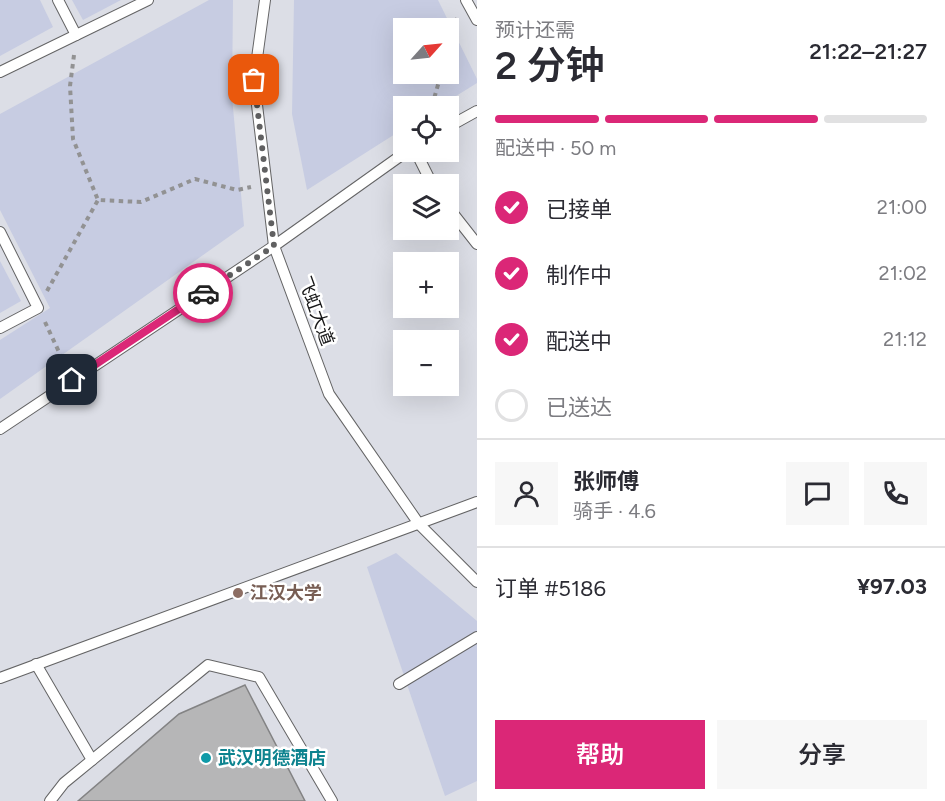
<!DOCTYPE html>
<html lang="zh">
<head>
<meta charset="utf-8">
<style>
  :root { --surface:#fff; --page:#f7f7f7; --text:#2b2b33; --muted:#7c7c81; --line:#e1e1e2; --accent:#db2777 }
  body { margin:0; font-family:Figtree,"Noto Sans SC",sans-serif; background:var(--page); color:var(--text); height:100vh; display:flex; flex-direction:column; font-size:22px; white-space:nowrap }
  * { box-sizing:border-box; margin:0 }
  p { font-size:20px; color:var(--muted) }
  .icon { flex:none; width:33px; height:33px; fill:none; stroke:currentColor; stroke-width:2; stroke-linecap:round; stroke-linejoin:round }
  .map { position:relative; flex:1; overflow:hidden }
  .drawer { display:flex; flex-direction:column; background:var(--surface); width:468px }
  .drawer>* { flex:none }
  .needle { width:39px; rotate:63deg }
  .controls { position:absolute; left:393px; top:18px; display:grid; gap:12px }
  .controls a { display:grid; place-items:center; width:66px; height:66px; border-radius:0px; background:var(--surface); box-shadow:0 6px 24px #0002; font-size:30px }
  .pin { position:absolute; display:grid; place-items:center; width:51px; height:51px; color:#fff; margin:-26px; border-radius:12px; box-shadow:0 3px 9px #0006 }
  .courier { position:absolute; display:grid; place-items:center; width:60px; height:60px; margin:-30px; border:4px solid #db2777; border-radius:50%; background:#fff; color:#222; box-shadow:0 2px 8px #0007 }
  .head em { font-style:normal; font-weight:600 }
  .head div { display:flex; flex-direction:column-reverse }
  .head { display:flex; align-items:center; justify-content:space-between; height:102px; padding:0 18px }
  h1 { font-size:39px; font-weight:600; line-height:45px }
  .bar { display:grid; grid-template-columns:repeat(4,1fr); gap:9px 6px; align-content:center; height:72px; padding:0 18px }
  .bar i { height:8px; border-radius:4px; background:var(--line) }
  .bar .on { background:var(--accent) }
  .bar p { grid-column:span 4 }
  .line { display:flex; align-items:center; gap:15px; padding:0 18px; border-top:2px solid var(--line) }
  .line div { flex:1 }
  .round { display:grid; place-items:center; flex:none; width:63px; height:63px; border-radius:0px; background:var(--page) }
  ol { padding:0 18px; list-style:none }
  li { display:flex; align-items:center; gap:18px; height:66px }
  li p { margin-inline-start:auto }
  li .icon { padding:6px; border-radius:50%; background:var(--accent); color:#fff; stroke-width:4 }
  li:last-child { color:var(--muted) }
  li i { width:33px; height:33px; border:3px solid var(--line); border-radius:50% }
  .primary-button { display:flex; gap:12px; margin-top:auto; padding:12px 18px }
  .primary-button a { flex:1; height:69px; border-radius:0px; background:var(--accent); color:#fff; font-size:24px; font-weight:600; line-height:69px; text-align:center }
  .primary-button a+a { background:var(--page); color:var(--text) }
  main { display:flex; flex:1; min-height:0 }
  .map>svg:first-child { display:block }
  .built { fill:#dcdee6; fill-rule:evenodd }
  .green { fill:#c7cce2; fill-rule:evenodd }
  .building { fill:#b6b6b7; stroke:#838384; stroke-width:1.5 }
  .lines { fill:none; stroke-linecap:round; stroke-linejoin:round }
  .lane-casing { stroke:#646465; stroke-width:12 }
  .path { stroke:#929293; stroke-width:4; stroke-dasharray:4.5 4.5; stroke-linecap:butt }
  .lane { stroke:#fff; stroke-width:10 }
  .done { stroke:#606061; stroke-width:6; stroke-dasharray:0 10.8 }
  .route { stroke:#db2777; stroke-width:8 }
  .education-dot { fill:#8d6e63; stroke:#fff; stroke-width:2 }
  .culture-dot { fill:#0f9aa8; stroke:#fff; stroke-width:2 }
  .labels { text-anchor:middle; stroke-width:5; stroke-linejoin:round; paint-order:stroke }
  .street-label { font-size:18px; fill:#161617; stroke:#fff }
  .education-label { font-size:18px; font-weight:bold; fill:#785e54; stroke:#fff; text-anchor:start }
  .culture-label { font-size:18px; font-weight:bold; fill:#0d838f; stroke:#fff; text-anchor:start }
</style>
</head>
<body>
<main>
<div class="map">
<svg width="477" height="801" viewBox="0 0 477 801">
  <rect width="100%" height="100%" fill="#e9e9ea"/>
  <!-- built -->
  <path class="built" d="M 0,0 L 477,0 L 477,801 L 0,801 ZM 404,28 L 448,28 L 448,74 L 404,74 ZM 404,106 L 448,106 L 448,152 L 404,152 ZM 404,184 L 448,184 L 448,230 L 404,230 ZM 404,262 L 448,262 L 448,308 L 404,308 ZM 404,340 L 448,340 L 448,386 L 404,386 Z"/>
  <!-- green -->
  <g class="green">
    <polygon points="0,0 40,0 53,27 0,56"/>
    <polygon points="72,0 121,0 83,20"/>
    <polygon points="209,0 233,0 232,97 244,226 0,399 0,340 50,308 0,210 0,114"/>
    <path d="M 294,0 L 438,0 L 477,79 L 477,83 L 440,106 L 404,106 L 403,129 L 307,190 L 292,114 ZM 448,28 L 448,74 L 404,74 L 404,28 Z"/>
    <polygon points="0,261 21,301 0,313"/>
    <polygon points="396,553 477,621 477,781 445,796 367,567"/>
  </g>
  <!-- building -->
  <polygon class="building" points="245,685 305,801 78,801 179,714"/>
  <g class="lines">
    <defs>
      <g id="lane">
        <polyline points="58,0 76,35"/>
        <polyline points="265,0 254,80 274,246 329,394 419,524 477,582"/>
        <polyline points="466,0 477,20"/>
        <polyline points="0,72 148,0"/>
        <polyline points="448,127 477,111"/>
        <polyline points="416,152 432,184"/>
        <polyline points="448,207 477,244"/>
        <polyline points="0,232 38,308 0,328"/>
        <polyline points="0,429 274,246 406,152"/>
        <polyline points="36,664 92,760"/>
        <polyline points="0,678 477,502"/>
        <polyline points="399,684 477,637"/>
        <polyline points="50,801 64,783 208,665 259,677 332,801"/>
      </g>
    </defs>
    <!-- lane casing -->
    <use href="#lane" class="lane-casing"/>
    <!-- path -->
    <g class="path">
      <polyline points="448,47 457,18"/>
      <polyline points="74,55 70,86 73,139 98,200 141,202 195,179 237,190 251,187"/>
      <polyline points="432,106 441,74"/>
      <polyline points="47,291 98,200"/>
      <polyline points="45,322 66,367"/>
    </g>
    <!-- lane -->
    <use href="#lane" class="lane"/>
  </g>
  <g class="lines">
    <!-- done -->
    <polyline class="done" points="203,293 274,246 254,80"/>
    <!-- route -->
    <polyline class="route" points="72,380 203,293"/>
  </g>
  <!-- markers -->
  <circle class="education-dot" cx="238" cy="593" r="6"/>
  <circle class="culture-dot" cx="206" cy="758" r="6"/>
  <g class="labels">
    <!-- street labels -->
    <g class="street-label">
      <text transform="translate(316 311) rotate(70)" y="6">飞虹大道</text>
    </g>
    <!-- education labels -->
    <g class="education-label">
      <text x="250" y="599">江汉大学</text>
    </g>
    <!-- culture labels -->
    <g class="culture-label">
      <text x="218" y="764">武汉明德酒店</text>
    </g>
  </g>
</svg>
<div class="controls">
<a><svg class="needle" viewBox="-14 -14 28 28"><path d="M0-13l5 13h-10z" fill="#e53935"/><path d="M0 13l5-13h-10z" fill="#7c7c81"/></svg></a>
<a><svg class="icon" aria-label="locate" viewBox="0 0 24 24"><circle cx="12" cy="12" r="6"/><path d="M12 2v4M12 18v4M2 12h4M18 12h4"/></svg></a>
<a><svg class="icon" aria-label="layers" viewBox="0 0 24 24"><path d="M12 4l9 5-9 5-9-5zM3 14l9 5 9-5"/></svg></a>
<a>+</a>
<a>−</a>
</div>
<div class="pin" style="left:254px;top:80px;background:#ea580c"><svg class="icon" aria-label="bag" viewBox="0 0 24 24"><path d="M5 8h14l-1 12H6zM9 8a3 3 0 0 1 6 0"/></svg></div>
<div class="pin" style="left:72px;top:380px;background:#1f2937"><svg class="icon" aria-label="home" viewBox="0 0 24 24"><path d="M3 11l9-7 9 7M6 9v11h12V9"/></svg></div>
<div class="courier" style="left:203px;top:293px"><svg class="icon" aria-label="car" viewBox="0 0 24 24"><path d="M5 17H2v-5l4-1 3-4h7l3 4 3 1v5h-3M9 17h6M6 11h13"/><circle cx="7" cy="17" r="2"/><circle cx="17" cy="17" r="2"/></svg></div>
</div>
<section class="drawer">
<div class="head"><div><h1>2 分钟</h1><p>预计还需</p></div><em>21:22–21:27</em></div>
<div class="bar"><i class="on"></i><i class="on"></i><i class="on"></i><i></i><p>配送中 · 50 m</p></div>
<ol>
<li><svg class="icon" aria-label="check" viewBox="0 0 24 24"><path d="M5 12l5 5 9-10"/></svg>已接单<p>21:00</p></li>
<li><svg class="icon" aria-label="check" viewBox="0 0 24 24"><path d="M5 12l5 5 9-10"/></svg>制作中<p>21:02</p></li>
<li><svg class="icon" aria-label="check" viewBox="0 0 24 24"><path d="M5 12l5 5 9-10"/></svg>配送中<p>21:12</p></li>
<li><i></i>已送达</li>
</ol>
<div class="line" style="height:108px"><a class="round"><svg class="icon" aria-label="person" viewBox="0 0 24 24"><circle cx="12" cy="8" r="4"/><path d="M4 21q1-7 8-7t8 7"/></svg></a><div><b>张师傅</b><p>骑手 · 4.6</p></div><a class="round"><svg class="icon" aria-label="chat" viewBox="0 0 24 24"><path d="M4 5h16v11H9l-5 4z"/></svg></a><a class="round"><svg class="icon" aria-label="phone" viewBox="0 0 24 24"><path d="M5 4h4l2 5-3 2q2 4 5 5l2-3 5 2v4C11 20 4 13 5 4z"/></svg></a></div>
<div class="line" style="height:78px"><div>订单 #5186</div><b>¥97.03</b></div>
<div class="primary-button"><a>帮助</a><a>分享</a></div>
</section>
</main>
</body>
</html>
